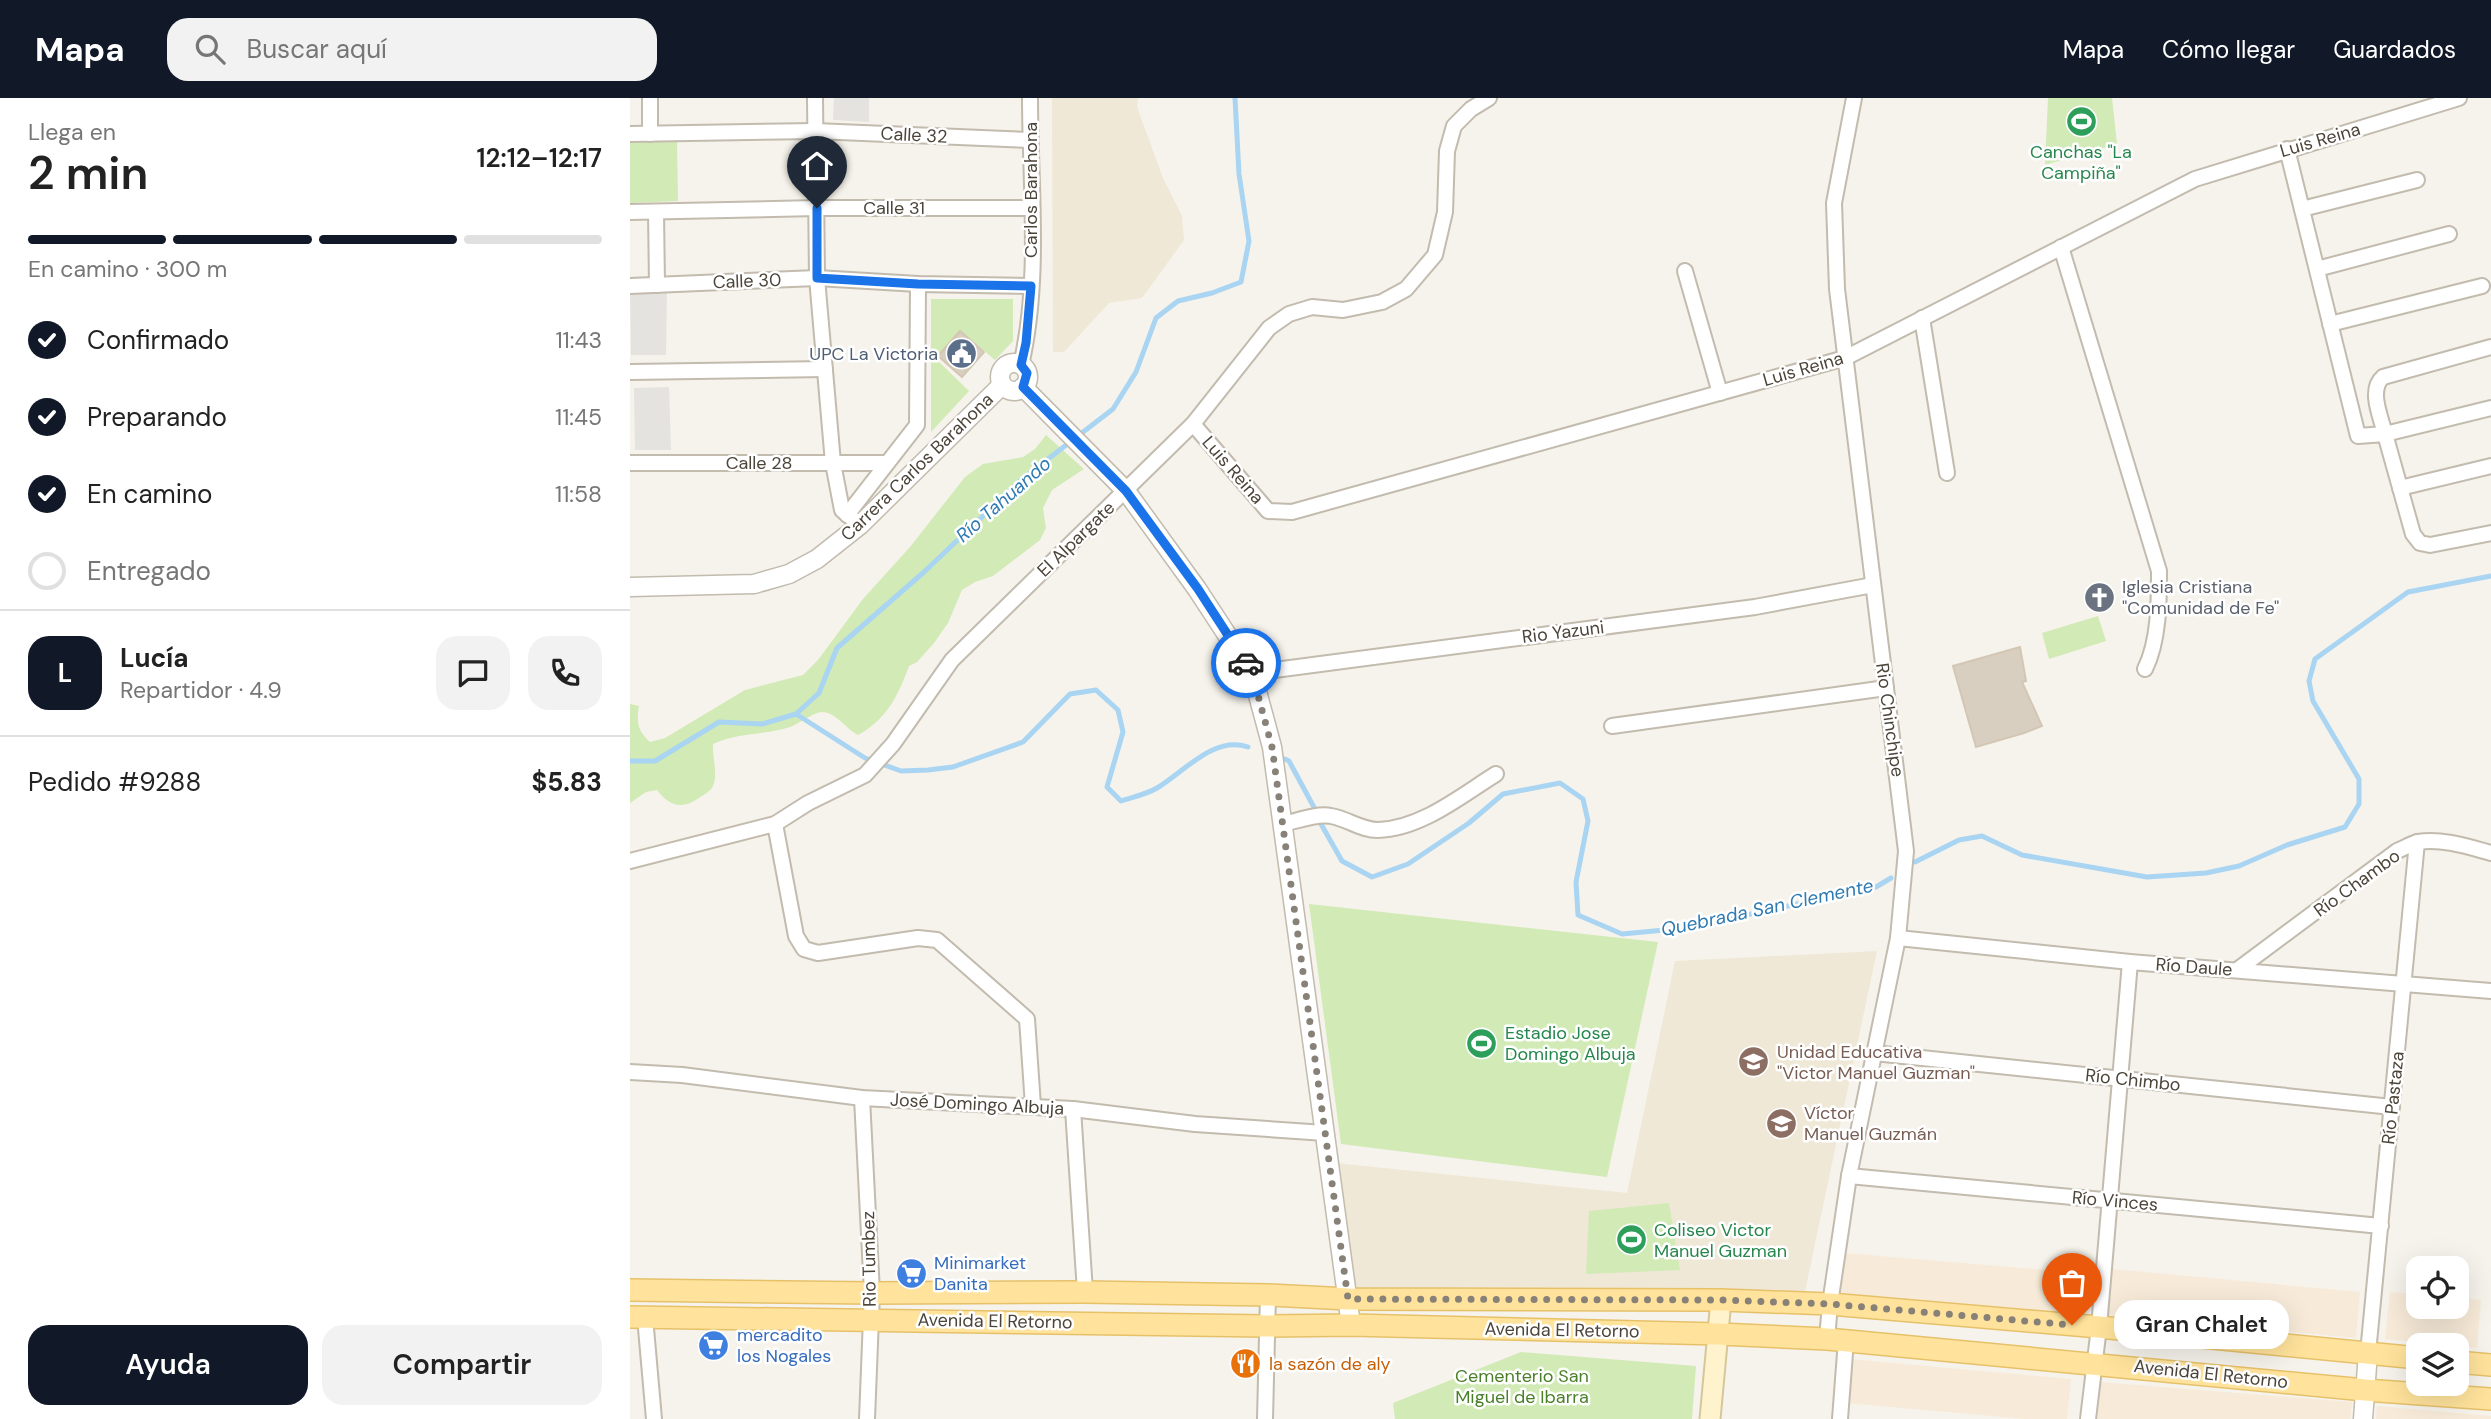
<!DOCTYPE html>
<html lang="es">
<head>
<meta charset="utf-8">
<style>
  :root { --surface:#fff; --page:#f2f2f2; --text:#222; --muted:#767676; --line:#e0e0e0; --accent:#111827 }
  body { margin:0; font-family:"DM Sans",sans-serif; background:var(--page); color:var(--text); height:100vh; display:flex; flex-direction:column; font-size:26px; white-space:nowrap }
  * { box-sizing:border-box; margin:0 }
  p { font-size:23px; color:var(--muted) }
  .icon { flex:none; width:38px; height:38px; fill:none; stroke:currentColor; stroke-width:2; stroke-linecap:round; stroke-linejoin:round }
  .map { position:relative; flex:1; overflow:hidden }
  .details { display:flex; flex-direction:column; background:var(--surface); width:630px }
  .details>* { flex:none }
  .fabs { position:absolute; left:1776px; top:1158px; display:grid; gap:14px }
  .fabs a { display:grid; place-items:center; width:63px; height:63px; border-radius:14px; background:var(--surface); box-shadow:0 7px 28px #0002; font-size:35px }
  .pin { position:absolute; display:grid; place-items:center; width:60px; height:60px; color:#fff; margin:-72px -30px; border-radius:50% 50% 50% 0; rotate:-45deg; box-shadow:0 0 7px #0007 }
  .pin .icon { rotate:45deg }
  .courier { position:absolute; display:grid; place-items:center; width:70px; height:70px; margin:-35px; border:5px solid #1a73e8; border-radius:50%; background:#fff; color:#222; box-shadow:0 2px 9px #0007 }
  .bubble { position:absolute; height:49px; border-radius:21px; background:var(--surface); box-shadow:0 7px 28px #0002; font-size:23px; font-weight:600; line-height:49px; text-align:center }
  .summary em { font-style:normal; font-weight:600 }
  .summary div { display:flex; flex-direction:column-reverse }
  .summary { display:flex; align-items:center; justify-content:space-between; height:119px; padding:0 28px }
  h1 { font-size:46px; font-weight:600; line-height:52px }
  .bar { display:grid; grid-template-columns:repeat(4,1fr); gap:10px 7px; align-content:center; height:84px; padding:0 28px }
  .bar i { height:9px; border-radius:5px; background:var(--line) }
  .bar .on { background:var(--accent) }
  .bar p { grid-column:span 4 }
  .line { display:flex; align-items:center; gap:18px; padding:0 28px; border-top:2px solid var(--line) }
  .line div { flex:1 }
  .round { display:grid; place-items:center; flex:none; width:74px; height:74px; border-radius:21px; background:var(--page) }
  ol { padding:0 28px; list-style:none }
  li { display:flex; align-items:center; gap:21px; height:77px }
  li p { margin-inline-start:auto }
  li .icon { padding:7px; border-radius:50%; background:var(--accent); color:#fff; stroke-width:4 }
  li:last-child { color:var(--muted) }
  li i { width:38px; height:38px; border:4px solid var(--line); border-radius:50% }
  .primary-button { display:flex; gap:14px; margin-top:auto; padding:14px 28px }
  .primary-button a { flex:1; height:80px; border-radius:21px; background:var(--accent); color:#fff; font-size:28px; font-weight:600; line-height:80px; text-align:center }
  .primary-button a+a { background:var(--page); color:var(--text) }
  header { display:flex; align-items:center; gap:42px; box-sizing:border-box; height:98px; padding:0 35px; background:var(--accent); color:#fff }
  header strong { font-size:33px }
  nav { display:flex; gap:38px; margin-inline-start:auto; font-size:24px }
  .search { width:490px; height:63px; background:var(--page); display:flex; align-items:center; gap:18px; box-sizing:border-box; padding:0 24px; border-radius:21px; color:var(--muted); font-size:26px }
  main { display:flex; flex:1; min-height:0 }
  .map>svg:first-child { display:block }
  .commercial { fill:#f7ead8 }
  .education { fill:#efe8d6 }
  .green { fill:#d2eab5 }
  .parking { fill:#e5e3e0 }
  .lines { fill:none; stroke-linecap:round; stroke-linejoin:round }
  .stream { stroke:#a9d4f2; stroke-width:5 }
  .building { fill:#d8cfc1; stroke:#d3c7b4; stroke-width:2 }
  .minor-casing { stroke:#c2bbae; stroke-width:18 }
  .tertiary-casing { stroke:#c2bbae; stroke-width:21 }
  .secondary-casing { stroke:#d6c79b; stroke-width:23 }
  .primary-casing { stroke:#e6c16a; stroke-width:24 }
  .minor { stroke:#fff; stroke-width:14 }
  .tertiary { stroke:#fff; stroke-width:18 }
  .secondary { stroke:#fff3cd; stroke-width:19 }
  .primary { stroke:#ffe39c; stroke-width:21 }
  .done { stroke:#878178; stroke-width:7; stroke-dasharray:0 12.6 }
  .route { stroke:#1a73e8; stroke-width:9 }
  .labels { text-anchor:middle; stroke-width:5; stroke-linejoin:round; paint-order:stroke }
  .street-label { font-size:18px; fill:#4b4439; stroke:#fff }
  .leisure-label { font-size:18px; fill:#27864d; stroke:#fff; text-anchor:start }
  .service-label { font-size:18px; fill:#4e5e75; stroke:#fff; text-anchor:end }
  .worship-label { font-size:18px; fill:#5b616d; stroke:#fff; text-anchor:start }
  .education-label { font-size:18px; fill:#785e54; stroke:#fff; text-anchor:start }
  .shop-label { font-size:18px; fill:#366cbe; stroke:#fff; text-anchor:start }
  .food-label { font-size:18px; fill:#c56008; stroke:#fff; text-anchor:start }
  .park-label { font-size:18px; fill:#4a7f2a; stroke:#fff }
  .water-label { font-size:19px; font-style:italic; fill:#2e7ab2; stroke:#fff }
</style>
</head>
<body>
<header>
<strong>Mapa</strong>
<div class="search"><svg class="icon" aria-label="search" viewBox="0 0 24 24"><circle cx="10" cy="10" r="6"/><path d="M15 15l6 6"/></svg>Buscar aquí</div>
<nav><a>Mapa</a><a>Cómo llegar</a><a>Guardados</a></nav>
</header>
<main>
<section class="details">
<div class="summary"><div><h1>2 min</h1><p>Llega en</p></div><em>12:12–12:17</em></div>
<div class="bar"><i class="on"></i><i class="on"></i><i class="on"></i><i></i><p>En camino · 300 m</p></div>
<ol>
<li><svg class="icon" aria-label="check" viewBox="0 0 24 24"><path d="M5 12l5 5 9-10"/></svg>Confirmado<p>11:43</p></li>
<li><svg class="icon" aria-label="check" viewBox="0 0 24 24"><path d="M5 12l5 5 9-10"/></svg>Preparando<p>11:45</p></li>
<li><svg class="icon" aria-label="check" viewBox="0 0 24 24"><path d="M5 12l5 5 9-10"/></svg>En camino<p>11:58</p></li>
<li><i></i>Entregado</li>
</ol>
<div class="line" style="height:126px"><b class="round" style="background:var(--accent);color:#fff">L</b><div><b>Lucía</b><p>Repartidor · 4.9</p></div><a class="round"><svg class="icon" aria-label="chat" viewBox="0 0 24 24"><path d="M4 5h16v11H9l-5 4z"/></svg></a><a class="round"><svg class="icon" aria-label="phone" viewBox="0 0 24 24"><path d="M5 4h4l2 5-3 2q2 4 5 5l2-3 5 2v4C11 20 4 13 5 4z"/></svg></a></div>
<div class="line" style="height:91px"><div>Pedido #9288</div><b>$5.83</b></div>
<div class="primary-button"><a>Ayuda</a><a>Compartir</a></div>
</section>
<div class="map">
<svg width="1861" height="1321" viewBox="0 0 1861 1321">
  <rect width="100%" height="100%" fill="#f6f3ec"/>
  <!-- commercial -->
  <g class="commercial">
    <polygon points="1214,1155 1453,1175 1450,1216 1211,1196"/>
    <polygon points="1482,1171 1730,1194 1726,1240 1477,1217"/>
    <polygon points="1760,1194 1788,1196 1788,1209 1827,1209 1827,1200 1851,1202 1847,1250 1755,1241"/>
    <polygon points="1220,1261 1441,1281 1437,1321 1395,1321 1216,1305"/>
    <polygon points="1470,1284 1722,1304 1720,1321 1467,1321"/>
    <polygon points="1747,1308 1861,1318 1861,1321 1746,1321"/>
  </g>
  <!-- education -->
  <g class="education">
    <polygon points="422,0 508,0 507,9 533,80 552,118 554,142 512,200 479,205 434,254 423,254"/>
    <polygon points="1247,853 1174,1198 719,1192 705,1065 997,1095 1045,863"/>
  </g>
  <!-- green -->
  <g class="green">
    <polygon points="1418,0 1482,0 1487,46 1415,67"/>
    <polygon points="0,43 47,43 48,103 0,105"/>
    <polygon points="301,201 383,201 383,243 365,262 331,233 307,262 339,293 301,334"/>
    <path d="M 416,337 L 454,371 L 422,392 L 413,410 L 416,430 L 410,442 L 363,478 L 345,484 L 332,492 L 318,525 L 304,545 L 287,564 L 279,568 C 268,598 257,621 228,637 C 216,631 206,614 192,614 C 181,615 168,627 157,630 C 132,637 106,635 83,646 C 82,659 89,678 82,690 C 79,694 73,697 69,700 C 52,712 39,708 27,692 L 16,694 L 0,705 L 0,606 L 9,608 C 6,625 8,633 20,644 L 35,640 L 115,592 L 173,577 L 188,562 L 233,501 L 280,449 L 335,379 L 353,366 L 393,359 L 405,351 Z"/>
    <polygon points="1468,518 1476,543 1419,561 1412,535"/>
    <polygon points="679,806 1028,844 977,1079 711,1046"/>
    <polygon points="1039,1105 1050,1172 956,1176 959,1113"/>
    <polygon points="891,1254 1066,1268 1062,1321 765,1321 763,1305"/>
  </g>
  <!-- parking -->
  <g class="parking">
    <polygon points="204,0 239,0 239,24 203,22"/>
    <polygon points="0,193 37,194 36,257 1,257"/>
    <polygon points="39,289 41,352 5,352 4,290"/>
  </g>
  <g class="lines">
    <!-- stream -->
    <g class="stream">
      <path d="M 166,616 L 235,660 L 271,673 L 298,672 L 323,669 L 393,644 L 440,596 L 466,592 L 488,612 L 493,634 L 477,689 L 491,703 C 503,699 517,696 527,690 C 554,674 584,637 618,649"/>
      <polyline points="655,661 659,663 686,713"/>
      <polyline points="0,663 25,663 89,624 132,626 166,616 189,595 207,550 294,474 392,381 483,311 506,274 526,220 548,203 582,195 611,184 619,143 609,76 605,0"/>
      <polyline points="691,726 712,763 742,779 778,766 839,725 873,696 930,685 953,701 958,723 946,784 948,817 992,836 1056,830 1246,789 1261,780"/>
      <polyline points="1285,764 1329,742 1352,738 1392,757 1517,779 1576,775 1609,768 1657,747 1715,729 1729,706 1729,681 1683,603 1679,583 1685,561 1778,494 1861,478"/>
    </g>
  </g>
  <!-- building -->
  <g class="building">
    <polygon points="330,233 354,254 332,279 308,258"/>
    <polygon points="1390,549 1396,583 1392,584 1412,628 1394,635 1346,649 1323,568"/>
  </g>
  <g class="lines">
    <defs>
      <g id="minor">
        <polyline points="20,0 20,36"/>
        <polyline points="185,0 187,180 203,365 212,412 230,427"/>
        <polyline points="0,36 185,33 400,42"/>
        <polyline points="1657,51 1728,338 1755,336 1783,436 1790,445 1800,447 1861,435"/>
        <polyline points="1672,111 1787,82"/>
        <polyline points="0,114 187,110 401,110"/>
        <polyline points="26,114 27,187"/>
        <path d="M 1431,149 L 1529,473 C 1529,504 1529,543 1515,571"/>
        <polyline points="1687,171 1819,136"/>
        <polyline points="1055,173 1090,295"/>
        <polyline points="0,188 187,180 288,186 401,188"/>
        <polyline points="1292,220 1317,375"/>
        <polyline points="1700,226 1852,188"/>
        <path d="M 1861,249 L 1753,279 C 1738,292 1751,319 1755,336 L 1861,310"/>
        <path d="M 391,267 C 411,181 400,88 400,0"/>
        <polyline points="0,274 195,271"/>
        <polyline points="563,326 638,413 662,414 1215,260 1565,81 1829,0"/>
        <polyline points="0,365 257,365"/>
        <polyline points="1770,390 1861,368"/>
        <polyline points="217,417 287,327 288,186"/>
        <polyline points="622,575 1125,509 1243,487"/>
        <polyline points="982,628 1256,590"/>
        <polyline points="145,726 166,838 174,851 188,855 288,840 307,842 397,921 403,1008"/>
        <path d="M 653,726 C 667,723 687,715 701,718 C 718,721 731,732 748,732 C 791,731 832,697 866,676"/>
        <polyline points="0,763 145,726 178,705 235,677 263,646 322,562 563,326 639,230 659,216 682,209 713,212 752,204 776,191 805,157 815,114 817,53 824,28 841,11 859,0"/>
        <polyline points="1268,840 1500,864 1861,893"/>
        <path d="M 1607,872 L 1767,753 C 1774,750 1781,746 1788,744 C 1812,740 1839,749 1861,755"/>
        <polyline points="1244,955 1762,1009"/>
        <polyline points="0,974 52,977 232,1000 443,1011 565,1026 695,1035"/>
        <polyline points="232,1000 242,1195 237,1321"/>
        <polyline points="443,1011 455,1194"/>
        <polyline points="1219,1078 1751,1128"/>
        <polyline points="15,1219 24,1321"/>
        <polyline points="1197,1241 1200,1206 1219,1078 1268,840 1276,753 1207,191 1204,105 1224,0"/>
        <polyline points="1738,1255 1787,744"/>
        <polyline points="635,1321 638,1197"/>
        <polyline points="1210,1321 1216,1242"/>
        <polyline points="1458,1321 1469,1229 1500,864"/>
      </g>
      <g id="tertiary">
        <circle cx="384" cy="279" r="14"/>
        <polyline points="393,289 496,393 567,491 622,575 642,649 721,1227"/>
        <polyline points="0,489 124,486 159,476 187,461 230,427 372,287"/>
        <polyline points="1733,1321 1738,1255"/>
      </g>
      <polyline id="secondary" points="1080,1321 1091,1202"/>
      <g id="primary">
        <polyline points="0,1192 242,1195 455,1194 638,1197 718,1201 1091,1202 1200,1206 1469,1229 1788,1260"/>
        <polyline points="0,1219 636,1228 721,1227 1089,1236 1197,1241 1735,1292 1861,1301"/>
        <polyline points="1827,1264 1861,1267"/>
      </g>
    </defs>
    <!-- minor casing -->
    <use href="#minor" class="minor-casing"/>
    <!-- tertiary casing -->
    <use href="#tertiary" class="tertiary-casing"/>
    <!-- secondary casing -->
    <use href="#secondary" class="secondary-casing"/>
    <!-- primary casing -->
    <use href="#primary" class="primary-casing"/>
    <!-- minor -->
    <use href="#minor" class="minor"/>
    <!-- tertiary -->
    <use href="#tertiary" class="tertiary"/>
    <!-- secondary -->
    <use href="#secondary" class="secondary"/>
    <!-- primary -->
    <use href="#primary" class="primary"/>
  </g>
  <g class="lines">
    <!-- done -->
    <polyline class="done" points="616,565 622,575 642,649 718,1201 1091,1202 1200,1206 1442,1227"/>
    <!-- route -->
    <polyline class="route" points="187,110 187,180 288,186 401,188 396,245 391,267 397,275 393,289 496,393 568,491 616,565"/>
  </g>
  <!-- icons -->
  <defs>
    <symbol id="stadium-disc" viewBox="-11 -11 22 22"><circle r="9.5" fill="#2e9e5b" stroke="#fff"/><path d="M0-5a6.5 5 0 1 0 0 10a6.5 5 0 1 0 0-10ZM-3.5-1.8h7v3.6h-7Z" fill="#fff"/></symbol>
    <symbol id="civic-disc" viewBox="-11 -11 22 22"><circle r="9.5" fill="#5c6f8a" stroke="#fff"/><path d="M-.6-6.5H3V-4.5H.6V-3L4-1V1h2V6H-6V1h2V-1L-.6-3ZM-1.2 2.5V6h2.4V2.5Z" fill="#fff"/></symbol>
    <symbol id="church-disc" viewBox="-11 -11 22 22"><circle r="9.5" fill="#6b7280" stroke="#fff"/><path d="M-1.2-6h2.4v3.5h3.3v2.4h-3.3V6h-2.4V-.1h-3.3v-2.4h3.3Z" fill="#fff"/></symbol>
    <symbol id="university-disc" viewBox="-11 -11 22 22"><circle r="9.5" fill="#8d6e63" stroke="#fff"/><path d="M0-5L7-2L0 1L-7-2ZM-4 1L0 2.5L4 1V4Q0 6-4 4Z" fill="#fff"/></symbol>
    <symbol id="school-disc" viewBox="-11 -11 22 22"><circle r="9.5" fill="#8d6e63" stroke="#fff"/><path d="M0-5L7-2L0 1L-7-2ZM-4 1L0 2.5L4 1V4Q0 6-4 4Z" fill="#fff"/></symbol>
    <symbol id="supermarket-disc" viewBox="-11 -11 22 22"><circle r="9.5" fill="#3f7fe0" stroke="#fff"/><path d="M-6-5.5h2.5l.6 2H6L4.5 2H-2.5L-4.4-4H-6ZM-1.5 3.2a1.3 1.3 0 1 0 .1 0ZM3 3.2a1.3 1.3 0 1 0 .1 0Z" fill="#fff"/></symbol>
    <symbol id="restaurant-disc" viewBox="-11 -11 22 22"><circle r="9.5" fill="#e8710a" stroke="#fff"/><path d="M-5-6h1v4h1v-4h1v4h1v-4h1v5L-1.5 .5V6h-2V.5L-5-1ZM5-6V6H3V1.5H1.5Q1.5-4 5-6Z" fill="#fff"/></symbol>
  </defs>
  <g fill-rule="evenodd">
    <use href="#stadium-disc" x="1434" y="6" width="35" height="35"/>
    <use href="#civic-disc" x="314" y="238" width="35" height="35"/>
    <use href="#church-disc" x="1452" y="482" width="35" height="35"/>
    <use href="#stadium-disc" x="834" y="928" width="35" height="35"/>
    <use href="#university-disc" x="1106" y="946" width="35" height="35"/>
    <use href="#school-disc" x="1134" y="1008" width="35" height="35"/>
    <use href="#stadium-disc" x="984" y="1124" width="35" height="35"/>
    <use href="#supermarket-disc" x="264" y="1158" width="35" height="35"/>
    <use href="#supermarket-disc" x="66" y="1230" width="35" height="35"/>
    <use href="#restaurant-disc" x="598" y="1248" width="35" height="35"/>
  </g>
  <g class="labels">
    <!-- street labels -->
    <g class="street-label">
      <text transform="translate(284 37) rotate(3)" y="6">Calle 32</text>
      <text transform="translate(1690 42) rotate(-16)" y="6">Luis Reina</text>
      <text transform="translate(401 92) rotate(-90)" y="6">Carlos Barahona</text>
      <text x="264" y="116">Calle 31</text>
      <text transform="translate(117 183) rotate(-2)" y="6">Calle 30</text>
      <text transform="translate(1173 271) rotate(-16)" y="6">Luis Reina</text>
      <text x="129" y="371">Calle 28</text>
      <text transform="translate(287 369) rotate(-44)" y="6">Carrera Carlos Barahona</text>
      <text transform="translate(603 372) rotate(49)" y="6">Luis Reina</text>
      <text transform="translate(446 441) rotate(-44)" y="6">El Alpargate</text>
      <text transform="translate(933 534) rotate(-7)" y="6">Rio Yazuni</text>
      <text transform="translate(1260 622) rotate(82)" y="6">Rio Chinchipe</text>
      <text transform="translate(1727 785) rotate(-36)" y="6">Río Chambo</text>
      <text transform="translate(1564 869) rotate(4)" y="6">Río Daule</text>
      <text transform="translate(1503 982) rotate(6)" y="6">Río Chimbo</text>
      <text transform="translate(1763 1000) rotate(-84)" y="6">Río Pastaza</text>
      <text transform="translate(347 1006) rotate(3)" y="6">José Domingo Albuja</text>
      <text transform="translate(1485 1103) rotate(5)" y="6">Río Vinces</text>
      <text transform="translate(239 1161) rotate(-91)" y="6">Rio Tumbez</text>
      <text transform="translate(365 1223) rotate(1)" y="6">Avenida El Retorno</text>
      <text transform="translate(932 1232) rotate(1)" y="6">Avenida El Retorno</text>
      <text transform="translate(1581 1276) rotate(6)" y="6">Avenida El Retorno</text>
    </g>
    <!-- leisure labels -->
    <g class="leisure-label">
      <text x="1451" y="60" text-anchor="middle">Canchas "La<tspan x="1451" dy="21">Campiña"</tspan></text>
      <text x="875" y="941">Estadio Jose<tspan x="875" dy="21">Domingo Albuja</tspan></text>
      <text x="1024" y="1138">Coliseo Victor<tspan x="1024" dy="21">Manuel Guzman</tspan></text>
    </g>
    <!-- service labels -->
    <g class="service-label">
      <text x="308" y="262">UPC La Victoria</text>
    </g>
    <!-- worship labels -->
    <g class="worship-label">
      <text x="1492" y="495">Iglesia Cristiana<tspan x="1492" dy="21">"Comunidad de Fe"</tspan></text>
    </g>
    <!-- education labels -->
    <g class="education-label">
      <text x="1147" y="960">Unidad Educativa<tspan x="1147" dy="21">"Victor Manuel Guzman"</tspan></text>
      <text x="1174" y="1021">Víctor<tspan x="1174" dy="21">Manuel Guzmán</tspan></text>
    </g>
    <!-- shop labels -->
    <g class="shop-label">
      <text x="304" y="1171">Minimarket<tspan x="304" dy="21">Danita</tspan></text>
      <text x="107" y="1243">mercadito<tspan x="107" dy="21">los Nogales</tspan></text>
    </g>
    <!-- food labels -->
    <g class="food-label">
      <text x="639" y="1272">la sazón de aly</text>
    </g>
    <!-- park labels -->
    <g class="park-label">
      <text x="892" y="1284">Cementerio San<tspan x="892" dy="21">Miguel de Ibarra</tspan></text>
    </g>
    <!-- water labels -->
    <g class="water-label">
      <text transform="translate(373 401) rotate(-41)" y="7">Río Tahuando</text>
      <text transform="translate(1137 809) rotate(-12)" y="7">Quebrada San Clemente</text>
    </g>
  </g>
</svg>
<div class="fabs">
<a><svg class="icon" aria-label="locate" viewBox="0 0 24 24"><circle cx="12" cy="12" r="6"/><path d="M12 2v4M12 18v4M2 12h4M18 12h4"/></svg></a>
<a><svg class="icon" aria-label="layers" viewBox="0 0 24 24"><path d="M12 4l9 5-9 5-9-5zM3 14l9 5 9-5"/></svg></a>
</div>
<div class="pin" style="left:1442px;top:1227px;background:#ea580c"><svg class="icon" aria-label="bag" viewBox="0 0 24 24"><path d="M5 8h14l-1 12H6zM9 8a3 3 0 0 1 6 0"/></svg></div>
<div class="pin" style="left:187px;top:110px;background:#1f2937"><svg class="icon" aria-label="home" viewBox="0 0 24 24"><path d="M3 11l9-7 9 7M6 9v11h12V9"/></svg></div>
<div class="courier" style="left:616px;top:565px"><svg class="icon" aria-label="car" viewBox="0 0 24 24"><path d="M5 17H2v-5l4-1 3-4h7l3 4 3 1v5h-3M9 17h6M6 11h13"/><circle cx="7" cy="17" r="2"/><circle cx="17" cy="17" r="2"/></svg></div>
<div class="bubble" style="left:1484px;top:1202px;width:175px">Gran Chalet</div>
</div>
</main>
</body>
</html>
